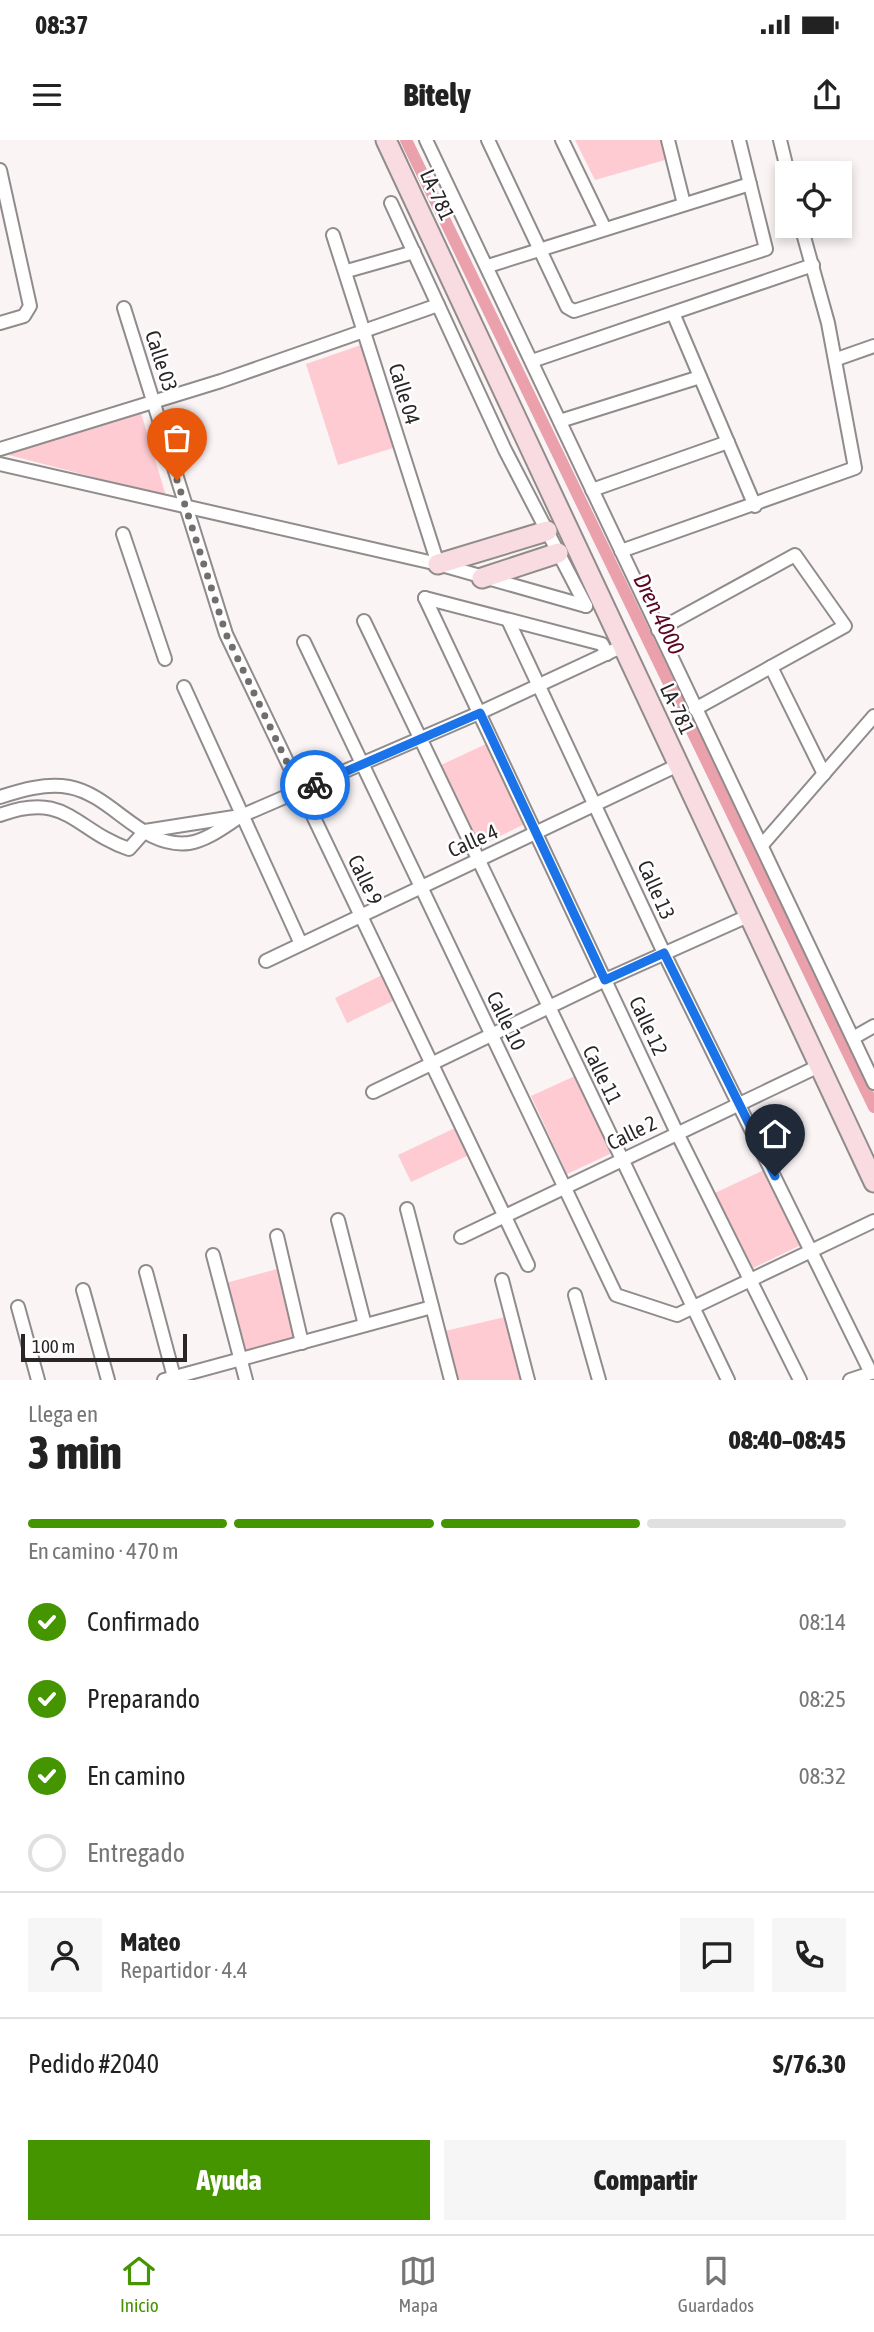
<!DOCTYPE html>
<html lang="es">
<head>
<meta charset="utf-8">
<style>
  :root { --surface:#fff; --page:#f6f6f6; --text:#222; --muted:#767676; --line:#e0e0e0; --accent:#459500 }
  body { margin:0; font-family:"Asap Condensed",sans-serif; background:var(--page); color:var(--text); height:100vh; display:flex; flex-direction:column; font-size:26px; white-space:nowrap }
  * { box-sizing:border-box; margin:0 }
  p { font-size:23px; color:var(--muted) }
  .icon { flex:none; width:38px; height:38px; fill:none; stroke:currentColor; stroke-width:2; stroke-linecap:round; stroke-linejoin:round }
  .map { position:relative; height:1240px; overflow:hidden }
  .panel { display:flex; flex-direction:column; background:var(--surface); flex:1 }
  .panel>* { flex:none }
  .tools { position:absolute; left:775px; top:21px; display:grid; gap:14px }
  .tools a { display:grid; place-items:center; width:77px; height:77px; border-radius:0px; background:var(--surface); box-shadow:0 4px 10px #0003; font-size:35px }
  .scale { position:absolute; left:21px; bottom:18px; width:166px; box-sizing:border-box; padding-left:7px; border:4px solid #282627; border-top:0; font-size:19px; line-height:24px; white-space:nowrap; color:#282627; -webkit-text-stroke:5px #fff; paint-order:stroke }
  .pin { position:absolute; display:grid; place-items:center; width:60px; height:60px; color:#fff; margin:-72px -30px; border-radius:50% 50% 50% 0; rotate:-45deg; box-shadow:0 0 7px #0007 }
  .pin .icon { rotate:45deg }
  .courier { position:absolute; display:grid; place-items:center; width:70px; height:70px; margin:-35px; border:5px solid #1a73e8; border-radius:50%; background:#fff; color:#222; box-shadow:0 2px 9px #0007 }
  .headline em { font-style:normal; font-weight:800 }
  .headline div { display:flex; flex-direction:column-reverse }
  .headline { display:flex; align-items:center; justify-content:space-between; height:119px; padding:0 28px }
  h1 { font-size:46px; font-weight:800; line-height:52px }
  .bar { display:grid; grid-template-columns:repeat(4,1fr); gap:10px 7px; align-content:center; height:84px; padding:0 28px }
  .bar i { height:9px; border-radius:5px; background:var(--line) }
  .bar .selected { background:var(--accent) }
  .bar p { grid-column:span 4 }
  .line { display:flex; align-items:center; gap:18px; padding:0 28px; border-top:2px solid var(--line) }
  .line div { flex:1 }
  .round { display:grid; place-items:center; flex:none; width:74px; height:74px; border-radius:0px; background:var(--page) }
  ol { padding:0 28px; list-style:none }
  li { display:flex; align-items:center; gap:21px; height:77px }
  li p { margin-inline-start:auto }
  li .icon { padding:7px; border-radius:50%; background:var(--accent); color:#fff; stroke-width:4 }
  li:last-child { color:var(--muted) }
  li i { width:38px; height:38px; border:4px solid var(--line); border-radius:50% }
  .action { display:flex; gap:14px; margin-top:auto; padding:14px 28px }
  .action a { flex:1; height:80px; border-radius:0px; background:var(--accent); color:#fff; font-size:28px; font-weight:800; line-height:80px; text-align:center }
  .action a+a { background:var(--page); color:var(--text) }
  .status { display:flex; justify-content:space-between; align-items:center; height:49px; padding:0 35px; background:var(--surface); direction:ltr }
  .status svg { height:19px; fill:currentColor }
  header { display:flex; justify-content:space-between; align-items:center; height:91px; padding:0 28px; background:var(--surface); font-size:32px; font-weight:800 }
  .dock { display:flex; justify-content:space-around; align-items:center; height:98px; border-top:2px solid var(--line); background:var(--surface); font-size:19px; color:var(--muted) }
  .dock a { display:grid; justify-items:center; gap:4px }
  .dock .selected { color:var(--accent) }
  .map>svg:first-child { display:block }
  .green { fill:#fdcbd1 }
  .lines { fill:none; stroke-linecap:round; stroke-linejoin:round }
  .canal { stroke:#eaa1ac; stroke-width:12 }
  .street-casing { stroke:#918c8c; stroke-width:16 }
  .secondary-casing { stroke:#918c8c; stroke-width:23 }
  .street { stroke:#fff; stroke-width:12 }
  .secondary { stroke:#f8dce1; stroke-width:19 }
  .done { stroke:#726e6f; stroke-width:7; stroke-dasharray:0 12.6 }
  .route { stroke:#1a73e8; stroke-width:9 }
  .labels { text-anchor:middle; stroke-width:5; stroke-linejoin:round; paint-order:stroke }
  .street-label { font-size:21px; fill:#282627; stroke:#fff }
  .water-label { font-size:23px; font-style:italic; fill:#5c0623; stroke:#fff }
</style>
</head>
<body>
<div class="status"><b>08:37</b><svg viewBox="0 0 49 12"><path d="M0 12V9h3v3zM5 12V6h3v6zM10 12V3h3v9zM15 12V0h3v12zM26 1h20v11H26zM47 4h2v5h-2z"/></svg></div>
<header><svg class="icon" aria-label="menu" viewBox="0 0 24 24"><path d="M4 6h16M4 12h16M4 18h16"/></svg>Bitely<svg class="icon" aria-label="share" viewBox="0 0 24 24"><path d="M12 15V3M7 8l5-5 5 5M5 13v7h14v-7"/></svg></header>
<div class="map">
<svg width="874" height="1240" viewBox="0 0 874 1240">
  <rect width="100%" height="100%" fill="#faf4f5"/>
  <!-- green -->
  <g class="green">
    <polygon points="575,0 660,0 665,20 595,40"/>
    <polygon points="361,205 393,308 338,325 306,224"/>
    <polygon points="141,273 166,356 5,314"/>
    <polygon points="488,603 527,683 479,706 439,626"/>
    <polygon points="382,835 395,860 347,883 335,858"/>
    <polygon points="575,936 612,1013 567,1034 531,956"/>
    <polygon points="455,988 469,1015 411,1042 398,1015"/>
    <polygon points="764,1030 803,1104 753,1128 715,1053"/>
    <polygon points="277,1129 295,1198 245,1210 226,1143"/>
    <polygon points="505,1177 522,1240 458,1240 445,1191"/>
  </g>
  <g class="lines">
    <!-- canal -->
    <polyline class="canal" points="406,0 874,967"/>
    <defs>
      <g id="street">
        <polyline points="426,0 874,943"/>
        <polyline points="488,0 567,167 574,171 766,109 739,0"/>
        <polyline points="562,0 605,89"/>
        <polyline points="668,0 684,64"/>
        <polyline points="780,0 788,33"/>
        <polyline points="0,30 30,166 24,176 0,183"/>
        <polyline points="391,63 505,310 586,466"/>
        <polyline points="333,95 438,424"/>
        <polyline points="488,126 750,44"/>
        <polyline points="347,131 414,112"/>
        <polyline points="124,168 226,494 528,1125"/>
        <polyline points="673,173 755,366"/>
        <polyline points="837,219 874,206"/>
        <polyline points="532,221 813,125"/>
        <polyline points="560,281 700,237"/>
        <polyline points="0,309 221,241 438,165"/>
        <polyline points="0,324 438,424 586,466"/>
        <polyline points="592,350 728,302"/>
        <polyline points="123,394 165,519"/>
        <polyline points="621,411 855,328 828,183 801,86"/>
        <polyline points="425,458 677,993 800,1240"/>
        <polyline points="425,458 602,504 607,514"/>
        <polyline points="508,480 664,813 871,1233"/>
        <polyline points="364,481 728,1240"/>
        <polyline points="658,490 795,415 845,486 695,569"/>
        <polyline points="304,502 616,1155 677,1175 874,1081"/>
        <polyline points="771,527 824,634"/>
        <polyline points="184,547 301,804"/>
        <path d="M 0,657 C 22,650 45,643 69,647 C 113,655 141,709 189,703 C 208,700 225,686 241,676 L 479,573 L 623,506"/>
        <path d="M 0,675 C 67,650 75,691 129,709 L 145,691 L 234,677"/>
        <polyline points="762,705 874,576"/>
        <polyline points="266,821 678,625"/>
        <polyline points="853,898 874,886"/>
        <polyline points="373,952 605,840 748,776"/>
        <polyline points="407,1069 451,1240"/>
        <polyline points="338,1080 365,1185"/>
        <polyline points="277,1096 302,1203"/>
        <polyline points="461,1097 819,926"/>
        <polyline points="213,1115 246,1240"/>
        <polyline points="146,1132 174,1237"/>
        <polyline points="502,1140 528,1240"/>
        <polyline points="83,1150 108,1240"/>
        <polyline points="575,1155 599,1240"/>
        <polyline points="18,1167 38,1240"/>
        <polyline points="164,1240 432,1167"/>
        <polyline points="850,1240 874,1232"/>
      </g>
      <g id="secondary">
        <polyline points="386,0 874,1042"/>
        <polyline points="438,424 547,391"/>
        <polyline points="482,438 558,413"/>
      </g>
    </defs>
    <!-- street casing -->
    <use href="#street" class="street-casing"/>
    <!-- secondary casing -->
    <use href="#secondary" class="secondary-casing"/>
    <!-- street -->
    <use href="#street" class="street"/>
    <!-- secondary -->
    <use href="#secondary" class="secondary"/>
  </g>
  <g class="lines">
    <!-- done -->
    <polyline class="done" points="177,340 226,494 301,652 315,645"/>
    <!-- route -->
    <polyline class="route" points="315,645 480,573 605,840 664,813 775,1036"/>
  </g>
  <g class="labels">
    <!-- street labels -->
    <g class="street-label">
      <text transform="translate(437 55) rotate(65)" y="7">LA-781</text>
      <text transform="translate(161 221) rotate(72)" y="7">Calle 03</text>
      <text transform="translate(404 254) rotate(73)" y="7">Calle 04</text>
      <text transform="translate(677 569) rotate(65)" y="7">LA-781</text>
      <text transform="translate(473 701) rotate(-24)" y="7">Calle 4</text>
      <text transform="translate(365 740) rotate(64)" y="7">Calle 9</text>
      <text transform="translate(656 750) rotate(66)" y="7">Calle 13</text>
      <text transform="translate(506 881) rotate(64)" y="7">Calle 10</text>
      <text transform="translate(648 886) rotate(65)" y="7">Calle 12</text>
      <text transform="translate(602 935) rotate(64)" y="7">Calle 11</text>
      <text transform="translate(632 993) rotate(-26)" y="7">Calle 2</text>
    </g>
    <!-- water labels -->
    <g class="water-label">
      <text transform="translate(659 474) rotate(64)" y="8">Dren 4000</text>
    </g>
  </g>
</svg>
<div class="tools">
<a><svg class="icon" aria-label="locate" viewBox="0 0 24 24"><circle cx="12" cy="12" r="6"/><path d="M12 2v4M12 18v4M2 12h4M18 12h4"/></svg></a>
</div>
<div class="scale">100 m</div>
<div class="pin" style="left:177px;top:340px;background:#ea580c"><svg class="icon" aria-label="bag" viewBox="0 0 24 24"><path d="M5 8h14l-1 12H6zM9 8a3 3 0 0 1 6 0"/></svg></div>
<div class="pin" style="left:775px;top:1036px;background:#1f2937"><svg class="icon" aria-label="home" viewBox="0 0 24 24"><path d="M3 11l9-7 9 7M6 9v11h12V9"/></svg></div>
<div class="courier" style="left:315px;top:645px"><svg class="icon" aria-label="bike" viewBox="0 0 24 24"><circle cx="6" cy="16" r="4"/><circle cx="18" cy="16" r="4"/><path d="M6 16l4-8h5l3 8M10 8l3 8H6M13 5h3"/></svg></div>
</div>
<section class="panel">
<div class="headline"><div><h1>3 min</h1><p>Llega en</p></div><em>08:40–08:45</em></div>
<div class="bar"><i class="selected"></i><i class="selected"></i><i class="selected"></i><i></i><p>En camino · 470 m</p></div>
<ol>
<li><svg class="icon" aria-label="check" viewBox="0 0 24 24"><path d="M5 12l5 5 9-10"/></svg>Confirmado<p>08:14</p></li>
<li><svg class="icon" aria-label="check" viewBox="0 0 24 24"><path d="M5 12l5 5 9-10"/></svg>Preparando<p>08:25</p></li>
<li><svg class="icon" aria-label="check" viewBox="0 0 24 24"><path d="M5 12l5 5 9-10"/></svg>En camino<p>08:32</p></li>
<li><i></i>Entregado</li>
</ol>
<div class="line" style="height:126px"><a class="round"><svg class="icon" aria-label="person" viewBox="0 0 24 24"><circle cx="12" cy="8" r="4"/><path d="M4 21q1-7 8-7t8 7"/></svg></a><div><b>Mateo</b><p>Repartidor · 4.4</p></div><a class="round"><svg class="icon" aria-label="chat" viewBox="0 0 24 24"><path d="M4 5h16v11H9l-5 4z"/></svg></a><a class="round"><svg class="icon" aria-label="phone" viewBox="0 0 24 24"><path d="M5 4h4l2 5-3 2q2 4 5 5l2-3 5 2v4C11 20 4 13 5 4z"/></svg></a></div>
<div class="line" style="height:91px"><div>Pedido #2040</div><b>S/76.30</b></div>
<div class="action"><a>Ayuda</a><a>Compartir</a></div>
</section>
<nav class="dock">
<a class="selected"><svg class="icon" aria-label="home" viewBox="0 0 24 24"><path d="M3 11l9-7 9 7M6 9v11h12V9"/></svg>Inicio</a>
<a><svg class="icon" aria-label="map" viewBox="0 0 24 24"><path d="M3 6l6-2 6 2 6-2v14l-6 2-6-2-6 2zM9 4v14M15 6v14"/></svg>Mapa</a>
<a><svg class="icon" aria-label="saved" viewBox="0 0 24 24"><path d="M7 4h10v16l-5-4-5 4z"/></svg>Guardados</a>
</nav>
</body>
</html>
